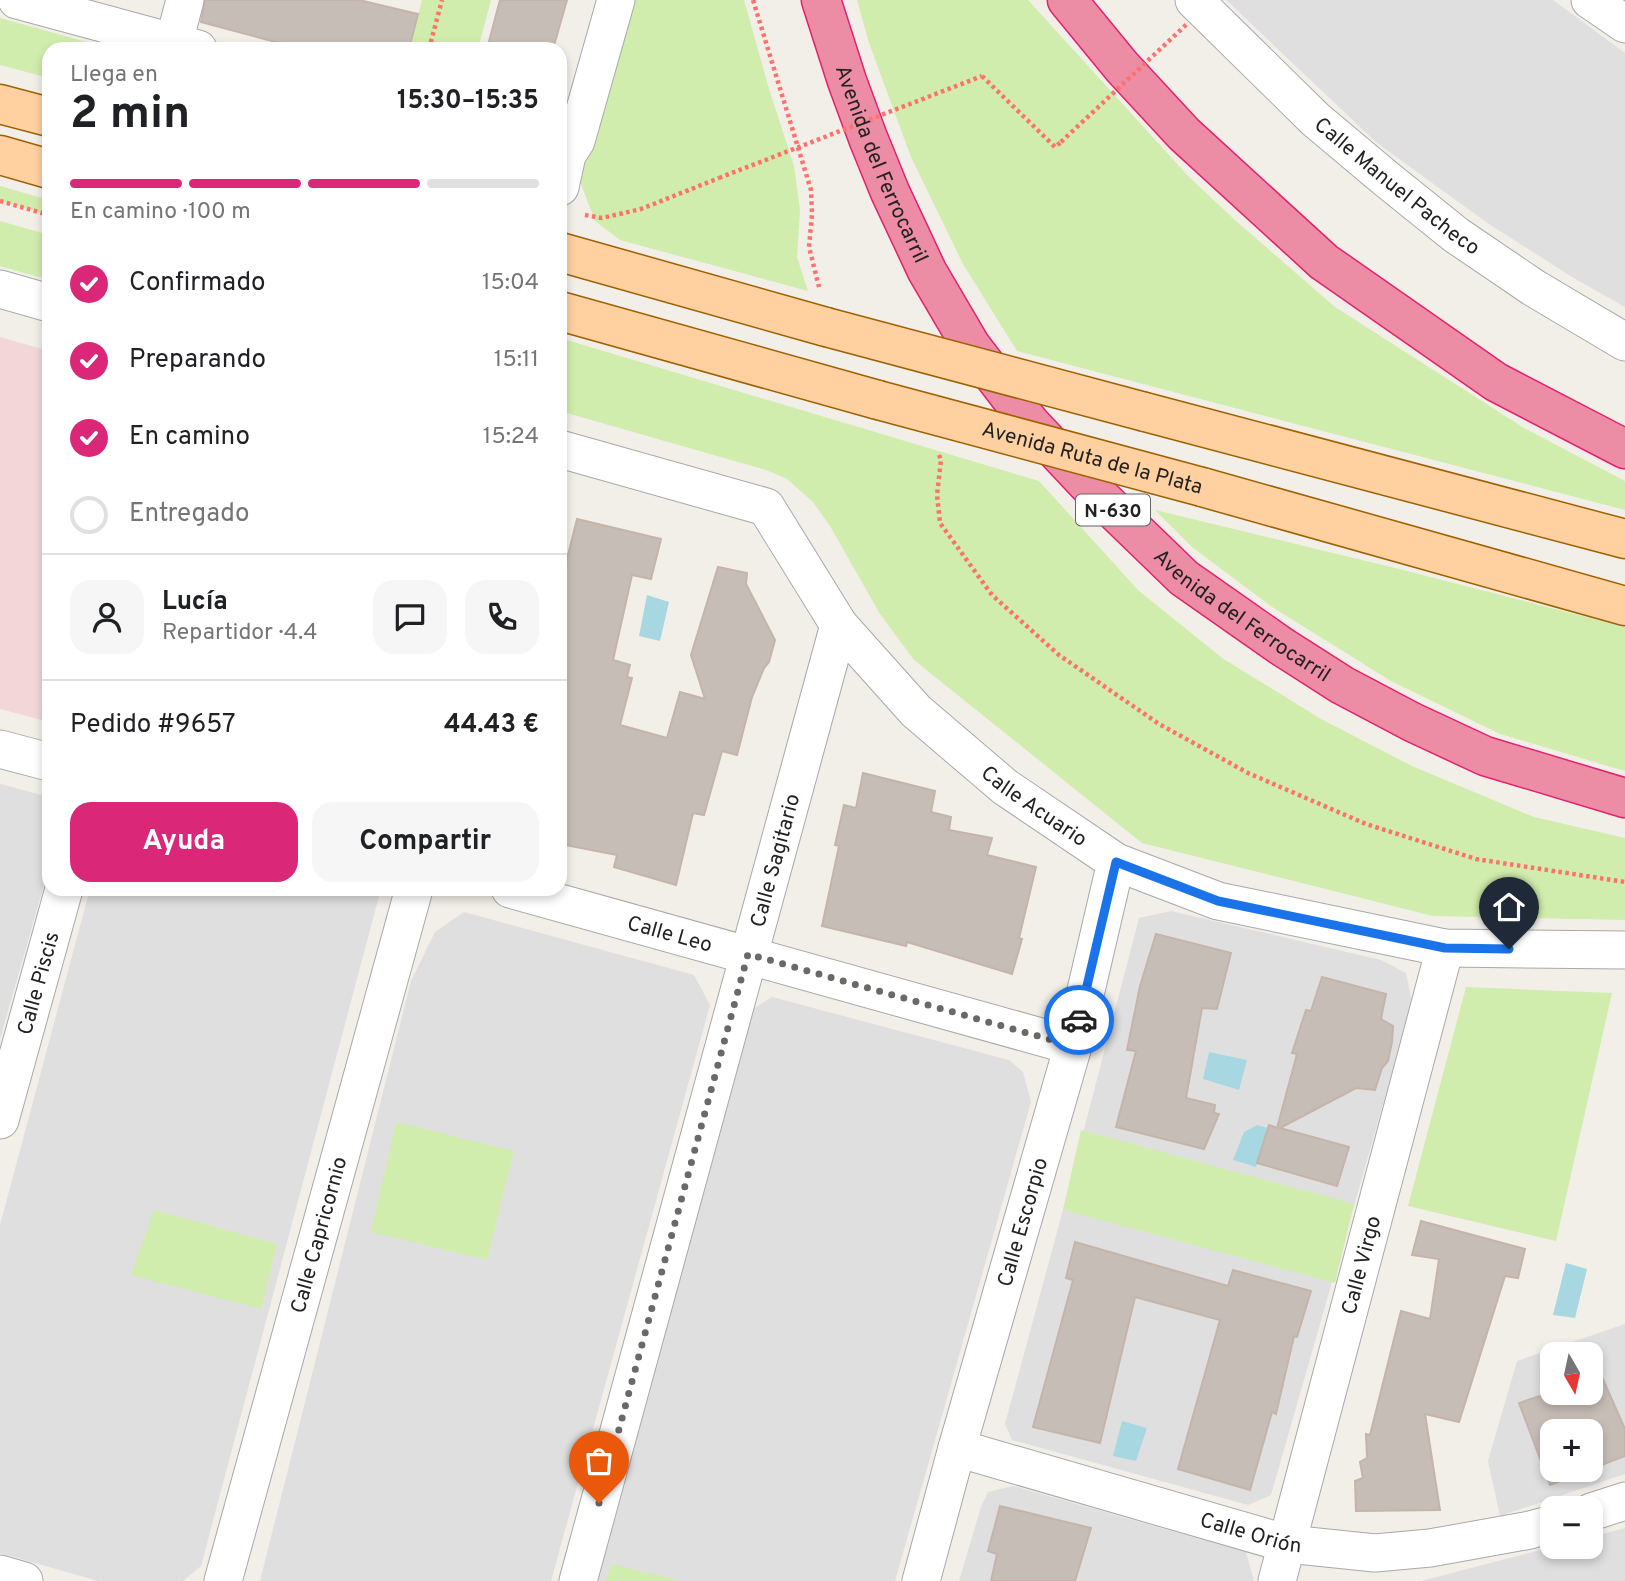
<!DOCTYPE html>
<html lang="es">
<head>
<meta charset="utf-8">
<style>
  :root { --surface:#fff; --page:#f6f6f6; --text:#202124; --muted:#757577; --line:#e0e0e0; --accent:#db2777 }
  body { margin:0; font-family:Overpass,sans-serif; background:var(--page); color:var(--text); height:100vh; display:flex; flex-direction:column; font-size:26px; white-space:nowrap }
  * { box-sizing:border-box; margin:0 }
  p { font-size:23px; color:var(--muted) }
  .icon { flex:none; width:38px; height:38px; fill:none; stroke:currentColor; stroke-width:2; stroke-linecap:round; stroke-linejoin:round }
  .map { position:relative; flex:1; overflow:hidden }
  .details { position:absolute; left:42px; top:42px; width:525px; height:854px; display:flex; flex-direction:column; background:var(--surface); border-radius:21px; box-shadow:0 4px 10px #0003 }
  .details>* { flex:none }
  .needle { width:46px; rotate:171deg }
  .fabs { position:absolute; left:1540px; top:1342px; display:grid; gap:14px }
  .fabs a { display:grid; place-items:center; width:63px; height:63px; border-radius:14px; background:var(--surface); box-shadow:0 4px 10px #0003; font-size:35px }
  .pin { position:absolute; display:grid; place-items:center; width:60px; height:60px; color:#fff; margin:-72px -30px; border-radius:50% 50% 50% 0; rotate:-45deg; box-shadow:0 0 7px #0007 }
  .pin .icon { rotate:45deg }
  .courier { position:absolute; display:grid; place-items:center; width:70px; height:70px; margin:-35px; border:5px solid #1a73e8; border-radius:50%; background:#fff; color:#222; box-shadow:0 2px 9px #0007 }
  .headline em { font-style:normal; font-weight:700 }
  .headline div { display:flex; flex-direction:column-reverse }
  .headline { display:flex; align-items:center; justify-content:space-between; height:119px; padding:0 28px }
  h1 { font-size:46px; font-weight:700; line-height:52px }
  .bar { display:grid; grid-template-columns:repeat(4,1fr); gap:10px 7px; align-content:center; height:84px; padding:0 28px }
  .bar i { height:9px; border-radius:5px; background:var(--line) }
  .bar .selected { background:var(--accent) }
  .bar p { grid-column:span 4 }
  .line { display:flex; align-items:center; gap:18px; padding:0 28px; border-top:2px solid var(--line) }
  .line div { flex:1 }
  .round { display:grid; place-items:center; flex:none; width:74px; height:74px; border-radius:21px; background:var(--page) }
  ol { padding:0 28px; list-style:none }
  li { display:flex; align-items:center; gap:21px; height:77px }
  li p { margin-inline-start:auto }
  li .icon { padding:7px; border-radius:50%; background:var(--accent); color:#fff; stroke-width:4 }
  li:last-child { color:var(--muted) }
  li i { width:38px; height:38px; border:4px solid var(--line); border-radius:50% }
  .action { display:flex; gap:14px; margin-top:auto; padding:14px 28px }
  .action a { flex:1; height:80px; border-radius:21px; background:var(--accent); color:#fff; font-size:28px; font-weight:700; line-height:80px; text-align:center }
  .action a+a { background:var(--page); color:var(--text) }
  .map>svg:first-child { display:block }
  .residential { fill:#e0dfdf; fill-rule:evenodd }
  .commercial { fill:#f3d7d8 }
  .grass { fill:#d1edad }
  .water { fill:#a7d8e1 }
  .building { fill:#c7bdb7; stroke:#c5b4a9; stroke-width:2 }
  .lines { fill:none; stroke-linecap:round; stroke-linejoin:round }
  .minor-casing { stroke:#a9a9a9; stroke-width:39 }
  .major-casing { stroke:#9f6000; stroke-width:41 }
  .highway-casing { stroke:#e42171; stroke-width:41 }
  .path { stroke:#ff716c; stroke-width:4.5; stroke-dasharray:3.5 3.5; stroke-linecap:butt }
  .minor { stroke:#fff; stroke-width:37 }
  .major { stroke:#ffd0a0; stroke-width:38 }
  .highway { stroke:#ec8da5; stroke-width:38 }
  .major-bridge-casing { stroke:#9f6000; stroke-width:41; stroke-linecap:butt }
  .path-bridge { stroke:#ff716c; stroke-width:4.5; stroke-dasharray:3.5 3.5; stroke-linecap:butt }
  .major-bridge { stroke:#ffd0a0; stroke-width:38 }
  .done { stroke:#6b6967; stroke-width:7; stroke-dasharray:0 12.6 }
  .route { stroke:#1a73e8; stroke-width:9 }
  .labels { text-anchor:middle; stroke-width:7; stroke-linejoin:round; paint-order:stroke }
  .shield { fill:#fff; stroke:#646464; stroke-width:2 }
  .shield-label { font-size:19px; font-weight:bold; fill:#222 }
  .street-label { font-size:21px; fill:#222; stroke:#fff }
</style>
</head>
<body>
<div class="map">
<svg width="1625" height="1581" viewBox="0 0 1625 1581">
  <rect width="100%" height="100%" fill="#f2eee8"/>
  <!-- residential -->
  <g class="residential">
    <polygon points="1226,0 1553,0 1625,53 1625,307 1572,277 1489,224 1377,143"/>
    <polygon points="0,784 45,796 49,804 49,867 0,1039"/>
    <polygon points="90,889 370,889 379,896 201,1566 183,1581 98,1581 0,1553 0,1225"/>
    <polygon points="1171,911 1381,960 1406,973 1412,1003 1271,1495 1248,1505 1012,1440 1005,1424 1063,1210 1139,918"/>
    <polygon points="464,912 694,975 710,1005 551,1581 260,1581 411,981 435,932"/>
    <polygon points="772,997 1009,1060 1023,1072 1031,1102 895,1581 595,1581 753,1009"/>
    <path d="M 1625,1324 L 1625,1474 L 1500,1516 L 1488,1461 L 1517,1361 ZM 1552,1354 L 1591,1354 L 1591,1393 L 1552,1393 ZM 1552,1432 L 1591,1432 L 1591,1470 L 1552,1470 Z"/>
    <polygon points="1013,1486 1246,1552 1254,1581 959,1581 981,1507 988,1492"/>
    <polygon points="1625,1528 1625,1581 1421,1581 1552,1547 1591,1547 1591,1537"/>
  </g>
  <!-- commercial -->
  <polygon class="commercial" points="0,337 49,351 49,722 0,709"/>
  <!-- grass -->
  <g class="grass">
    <polygon points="422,0 491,0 478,49 409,49"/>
    <polygon points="630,0 744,0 769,89 794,166 800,210 797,257 808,291 620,240 595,221 579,179"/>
    <polygon points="857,0 1028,0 1189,177 1236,221 1335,307 1524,428 1625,481 1625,510 1017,351 963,264 911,157 869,43"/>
    <polygon points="0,18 112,49 49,49 49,78 0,65"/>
    <polygon points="0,186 49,200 49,215 0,201"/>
    <polygon points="0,221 49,235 49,280 0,266"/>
    <polygon points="560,338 1039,481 1138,590 1222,658 1321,719 1412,766 1534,817 1625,838 1625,920 1433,916 1142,843 914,660 880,614 830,526 813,502 787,479 766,470 560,411"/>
    <polygon points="1155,510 1395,568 1625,627 1625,771 1500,734 1391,681 1272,607 1192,547"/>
    <polygon points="1466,987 1612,993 1556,1241 1408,1206"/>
    <polygon points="396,1122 514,1151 487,1260 371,1232"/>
    <polygon points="1081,1130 1354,1204 1335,1283 1063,1210"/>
    <polygon points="154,1210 277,1244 261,1309 131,1275"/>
    <polygon points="611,1564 681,1581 606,1581"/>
  </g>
  <!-- water -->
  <g class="water">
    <polygon points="647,595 669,602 660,641 639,636"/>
    <polygon points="1209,1052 1247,1060 1239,1090 1203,1079"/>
    <polygon points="1257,1125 1268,1128 1256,1167 1233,1160 1244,1132"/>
    <polygon points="1566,1263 1587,1269 1575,1318 1553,1315"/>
    <polygon points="1122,1421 1147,1428 1136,1461 1113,1456"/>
  </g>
  <!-- building -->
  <g class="building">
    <polygon points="205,0 359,0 418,14 409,49 302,49 201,22"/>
    <polygon points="500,0 567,0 553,49 487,49"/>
    <polygon points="577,519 661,539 651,579 632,575 613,660 630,665 627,677 632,678 620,725 667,738 680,692 705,699 691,655 718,567 747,573 746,584 775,640 769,662 764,668 752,697 737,755 722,751 704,815 693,813 676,885 614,867 617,855 560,844 560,587"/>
    <polygon points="863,773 935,791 931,812 951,817 949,830 992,838 987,855 1036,867 1019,938 1022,939 1012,974 907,942 906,946 822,926 839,846 835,845 844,805 856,808"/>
    <polygon points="1156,934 1231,953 1217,1009 1202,1008 1186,1098 1215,1105 1214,1113 1219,1114 1204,1149 1116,1127 1136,1051 1127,1050 1140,986"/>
    <polygon points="1322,977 1386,994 1381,1019 1393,1026 1392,1042 1388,1061 1382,1068 1375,1090 1356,1088 1280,1128 1349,1147 1337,1186 1257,1163 1269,1125 1277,1128 1297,1054 1292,1053 1306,1010 1311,1011"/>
    <polygon points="1421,1221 1525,1249 1518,1278 1505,1276 1459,1422 1425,1414 1440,1510 1356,1511 1355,1481 1363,1478 1360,1462 1367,1458 1366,1434 1370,1435 1401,1311 1430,1319 1439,1259 1412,1255"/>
    <polygon points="1075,1242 1228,1286 1233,1270 1311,1291 1297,1337 1294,1336 1276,1414 1272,1412 1250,1490 1178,1469 1220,1320 1135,1297 1100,1443 1033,1427 1073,1280 1066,1278"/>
    <polygon points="1601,1375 1625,1429 1625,1456 1591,1469 1591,1432 1552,1432 1552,1470 1588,1470 1550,1485 1519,1403 1552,1392 1591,1393 1591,1379"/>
    <polygon points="1000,1506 1091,1528 1075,1581 991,1581 997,1554 988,1551"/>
  </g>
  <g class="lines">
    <defs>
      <g id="minor">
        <polyline points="17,0 198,49"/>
        <path id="s1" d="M 1194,0 L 1315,119 L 1384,177 L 1456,235 L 1534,288 L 1625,342"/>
        <polyline points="1590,0 1625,24"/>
        <polyline points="174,42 185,0"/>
        <polyline points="560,187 567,155 576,141 616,0"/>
        <polyline points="0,289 49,303"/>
        <path id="s2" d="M 560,449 L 766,507 L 839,625 L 916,711 L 1005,787 L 1116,862 L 1218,901 L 1445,948 L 1625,950"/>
        <polyline points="0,749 49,762"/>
        <path id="s3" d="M 510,889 L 1073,1046"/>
        <path id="s4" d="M 0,1120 L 64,889"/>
        <path id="s5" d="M 957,1448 L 1288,1544 L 1375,1553 L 1430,1548 L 1530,1530 L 1552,1524"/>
        <polyline points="1591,1512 1625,1501"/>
        <polyline points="0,1574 24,1581"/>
        <path id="s6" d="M 223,1581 L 414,889"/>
        <path id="s7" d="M 578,1581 L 839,625"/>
        <path id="s8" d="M 921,1581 L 957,1448 L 1073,1046 L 1116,862"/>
        <path id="s9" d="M 1277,1581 L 1445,948"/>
      </g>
      <g id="major">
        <polyline points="0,104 49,117"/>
        <polyline points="0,155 49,169"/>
        <polyline points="560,252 826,327"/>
        <polyline points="560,311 878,400"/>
        <polyline points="1145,412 1625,539"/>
        <polyline points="1202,487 1625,606"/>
      </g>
      <g id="highway">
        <path id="s10" d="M 821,0 L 847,81 L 868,138 L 890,192 L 927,271 L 971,346 L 1030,423 L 1094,491 L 1184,578 L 1281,646 L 1342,685 L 1412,722 L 1485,756 L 1625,798"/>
        <polyline points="1067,0 1122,67 1184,134 1324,262 1496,382 1625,449"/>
      </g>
    </defs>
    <!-- minor casing -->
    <use href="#minor" class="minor-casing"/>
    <!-- major casing -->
    <use href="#major" class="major-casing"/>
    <!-- highway casing -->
    <use href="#highway" class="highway-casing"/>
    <!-- path -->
    <g class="path">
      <polyline points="753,0 811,190 812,214 809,247 819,287"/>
      <polyline points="429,49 442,0"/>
      <polyline points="982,76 1055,147 1061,142"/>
      <polyline points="0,201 49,215"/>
      <polyline points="585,215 602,218 641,209 719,178"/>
      <polyline points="939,455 941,460 937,495 940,523 992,595 1059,655 1159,724 1248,773 1366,824 1476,859 1625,882"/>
    </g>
    <!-- minor -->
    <use href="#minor" class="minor"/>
    <!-- major -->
    <use href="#major" class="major"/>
    <!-- highway -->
    <use href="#highway" class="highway"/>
    <defs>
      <g id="major-bridge">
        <polyline points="826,327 1145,412"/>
        <path id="s11" d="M 878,400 L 1202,487"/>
      </g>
    </defs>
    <!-- major-bridge casing -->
    <use href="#major-bridge" class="major-bridge-casing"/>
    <!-- path-bridge -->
    <g class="path-bridge">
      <polyline points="1061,142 1188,23"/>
      <polyline points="719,178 982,76"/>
    </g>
    <!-- major-bridge -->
    <use href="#major-bridge" class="major-bridge"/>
  </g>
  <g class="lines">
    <!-- done -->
    <polyline class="done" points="599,1503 748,954 1073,1046 1079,1020"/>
    <!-- route -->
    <polyline class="route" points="1079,1020 1116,862 1218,901 1445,948 1509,949"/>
  </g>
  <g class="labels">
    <!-- shield labels -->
    <rect class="shield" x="1076" y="494.5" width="74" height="31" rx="5"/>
    <g class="shield-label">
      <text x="1113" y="517">N-630</text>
    </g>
    <!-- street labels -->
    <g class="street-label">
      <text dy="7" stroke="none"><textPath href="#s10" startOffset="175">Avenida del Ferrocarril</textPath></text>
      <text dy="7" stroke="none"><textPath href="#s1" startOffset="276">Calle Manuel Pacheco</textPath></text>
      <text dy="7" stroke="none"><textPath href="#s11" startOffset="222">Avenida Ruta de la Plata</textPath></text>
      <text dy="7" stroke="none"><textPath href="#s10" startOffset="763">Avenida del Ferrocarril</textPath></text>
      <text dy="7" stroke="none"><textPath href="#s2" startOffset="620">Calle Acuario</textPath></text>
      <text dy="7" stroke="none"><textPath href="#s7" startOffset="747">Calle Sagitario</textPath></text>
      <text dy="7" stroke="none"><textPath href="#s3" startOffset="166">Calle Leo</textPath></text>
      <text dy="7" stroke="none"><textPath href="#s4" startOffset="142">Calle Piscis</textPath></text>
      <text dy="7" stroke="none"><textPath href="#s8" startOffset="373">Calle Escorpio</textPath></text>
      <text dy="7" stroke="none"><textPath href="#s6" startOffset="359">Calle Capricornio</textPath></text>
      <text dy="7" stroke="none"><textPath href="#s9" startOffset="327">Calle Virgo</textPath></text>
      <text dy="7" stroke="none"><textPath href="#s5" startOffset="306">Calle Orión</textPath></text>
    </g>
  </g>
</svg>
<div class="fabs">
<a><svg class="needle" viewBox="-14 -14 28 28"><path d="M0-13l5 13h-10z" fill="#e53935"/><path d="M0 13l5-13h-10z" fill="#757577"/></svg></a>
<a>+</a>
<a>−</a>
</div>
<div class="pin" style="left:599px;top:1503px;background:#ea580c"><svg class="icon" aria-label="bag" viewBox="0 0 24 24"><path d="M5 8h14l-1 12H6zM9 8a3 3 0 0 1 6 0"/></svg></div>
<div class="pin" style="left:1509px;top:949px;background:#1f2937"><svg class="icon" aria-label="home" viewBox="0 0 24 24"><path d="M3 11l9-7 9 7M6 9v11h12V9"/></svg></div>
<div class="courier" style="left:1079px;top:1020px"><svg class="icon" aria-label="car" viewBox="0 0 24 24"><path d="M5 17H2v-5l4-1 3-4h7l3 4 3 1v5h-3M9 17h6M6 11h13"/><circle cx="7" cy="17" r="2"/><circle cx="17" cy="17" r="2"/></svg></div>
<section class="details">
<div class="headline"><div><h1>2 min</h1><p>Llega en</p></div><em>15:30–15:35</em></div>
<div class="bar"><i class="selected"></i><i class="selected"></i><i class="selected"></i><i></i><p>En camino · 100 m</p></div>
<ol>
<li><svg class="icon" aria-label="check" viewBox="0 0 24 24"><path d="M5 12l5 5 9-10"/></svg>Confirmado<p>15:04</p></li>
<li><svg class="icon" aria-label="check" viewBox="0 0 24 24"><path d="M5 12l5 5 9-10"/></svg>Preparando<p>15:11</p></li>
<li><svg class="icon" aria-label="check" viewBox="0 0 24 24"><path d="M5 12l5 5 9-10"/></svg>En camino<p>15:24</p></li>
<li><i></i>Entregado</li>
</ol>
<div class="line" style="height:126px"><a class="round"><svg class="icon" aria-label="person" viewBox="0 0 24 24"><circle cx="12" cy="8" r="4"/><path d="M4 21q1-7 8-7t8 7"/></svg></a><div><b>Lucía</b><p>Repartidor · 4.4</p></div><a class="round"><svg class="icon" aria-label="chat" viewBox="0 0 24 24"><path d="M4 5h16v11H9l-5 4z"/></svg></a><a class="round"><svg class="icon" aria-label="phone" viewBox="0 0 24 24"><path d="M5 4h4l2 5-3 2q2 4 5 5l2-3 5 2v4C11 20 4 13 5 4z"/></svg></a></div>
<div class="line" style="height:91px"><div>Pedido #9657</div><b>44.43 €</b></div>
<div class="action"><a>Ayuda</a><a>Compartir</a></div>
</section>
</div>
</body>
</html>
